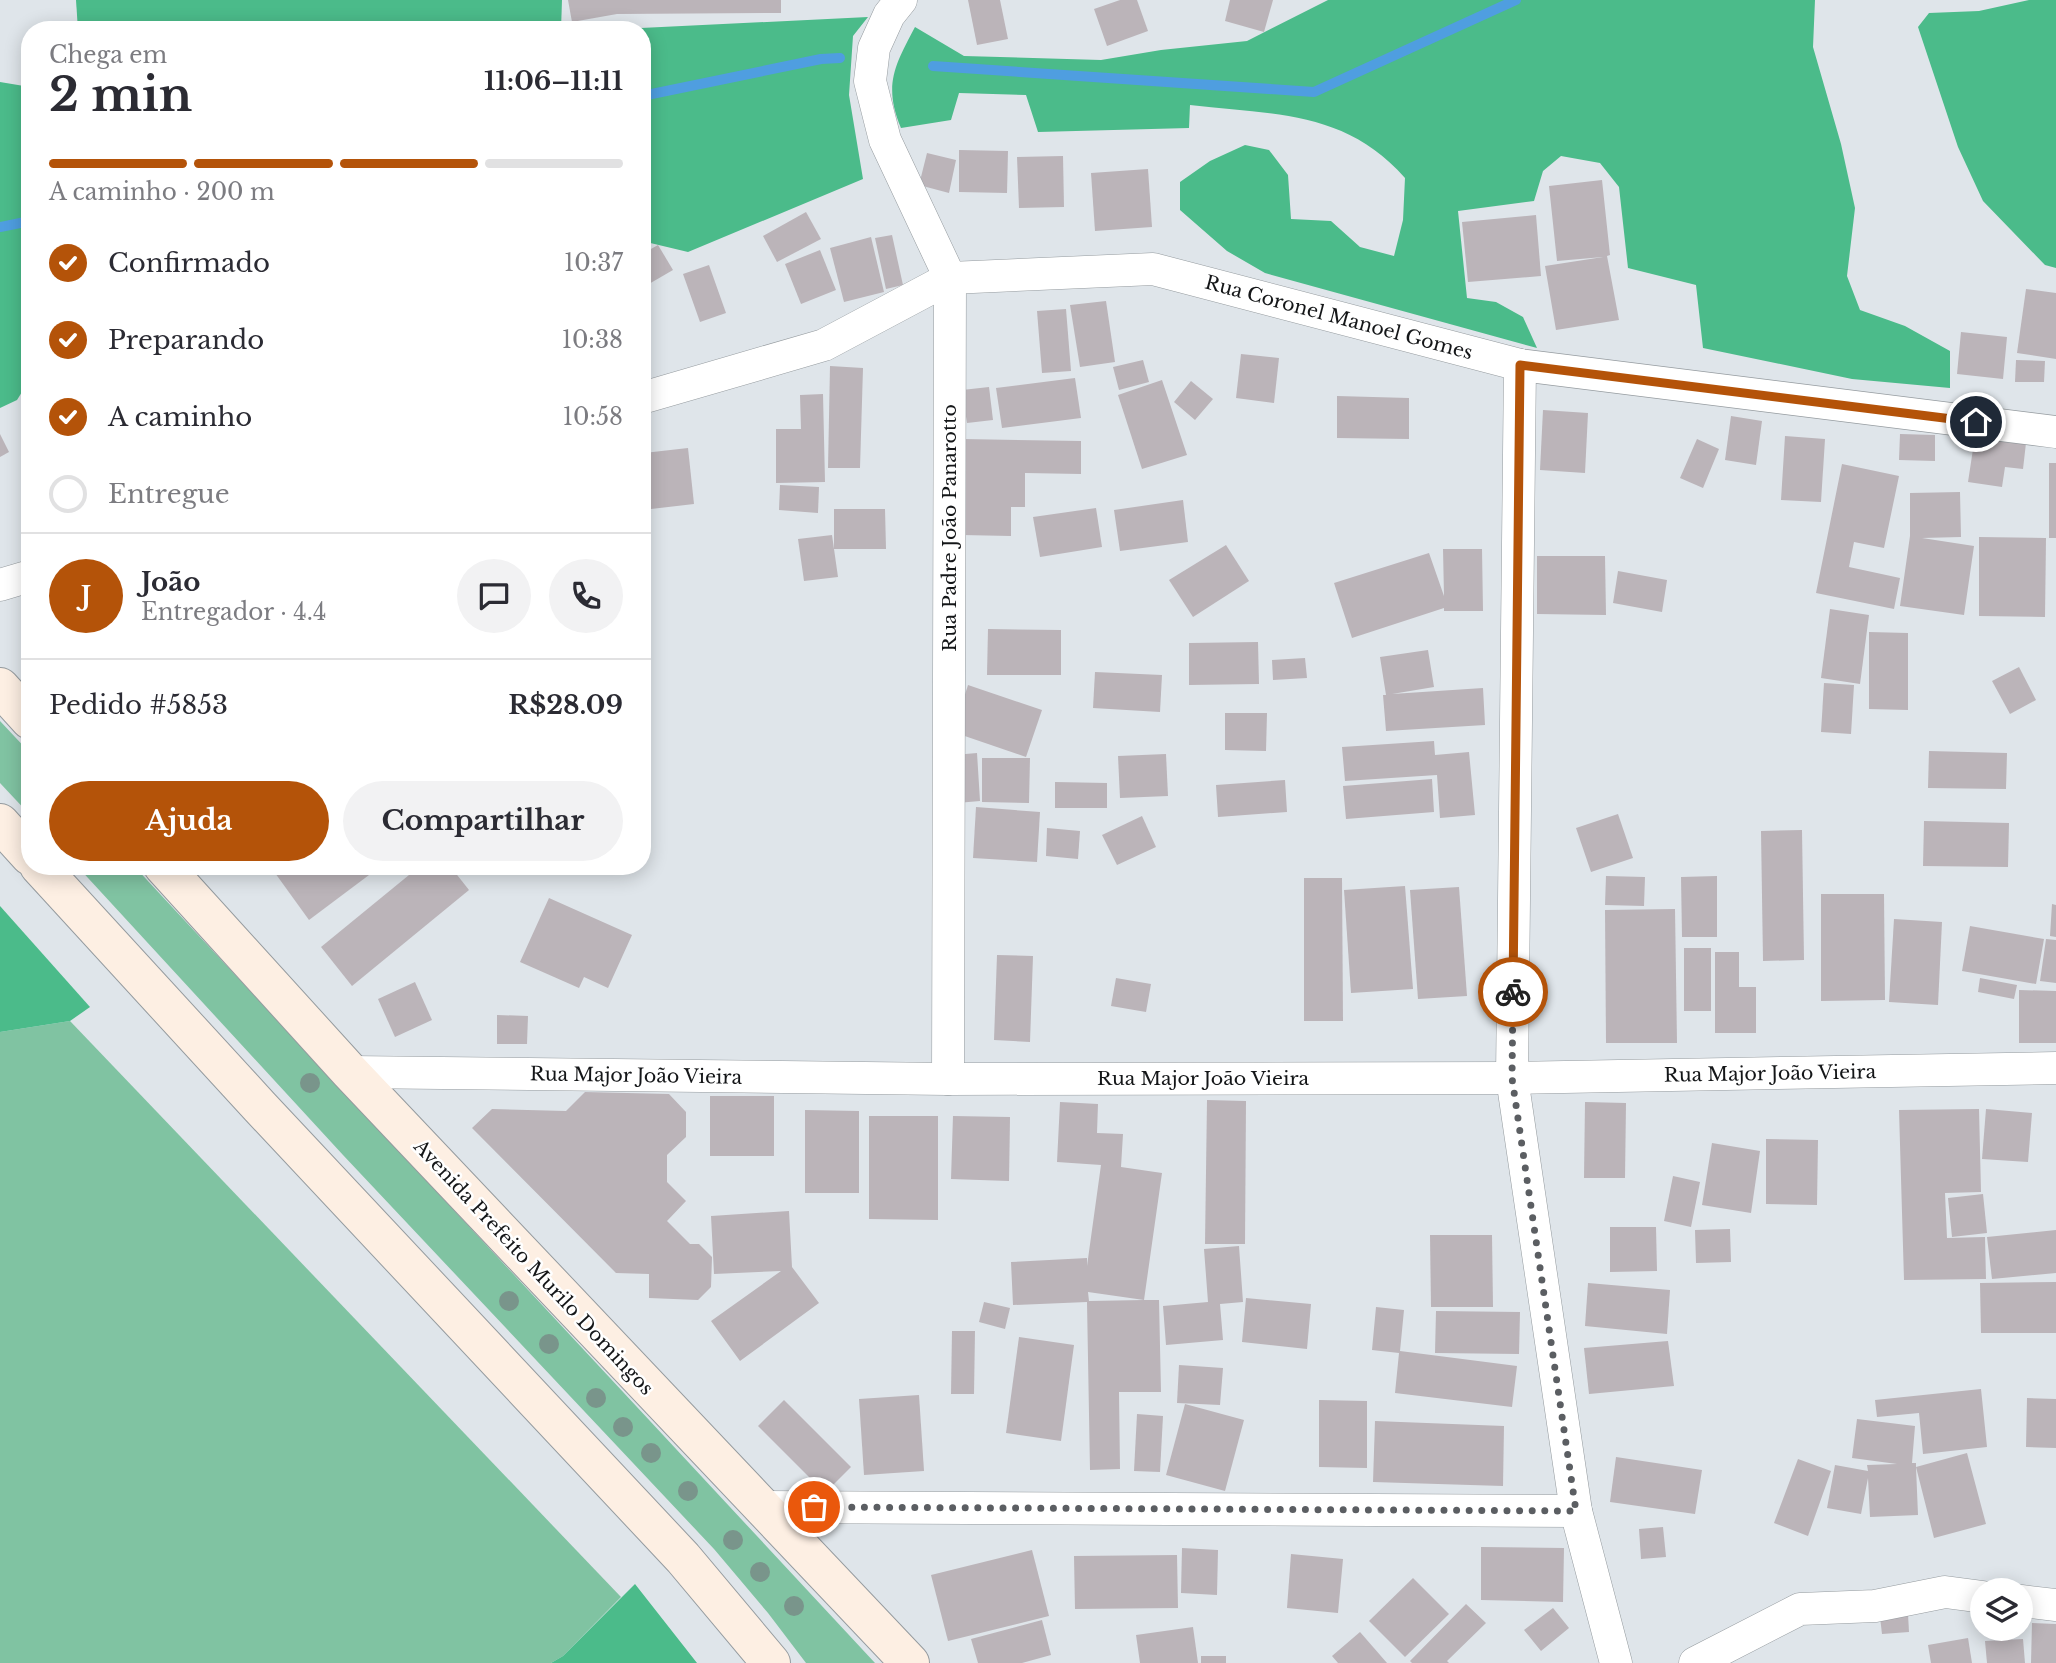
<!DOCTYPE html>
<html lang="pt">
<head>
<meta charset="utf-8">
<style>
  :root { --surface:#fff; --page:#f2f2f3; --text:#2b2b33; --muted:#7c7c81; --line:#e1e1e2; --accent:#b45309 }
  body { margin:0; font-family:"Libre Baskerville",serif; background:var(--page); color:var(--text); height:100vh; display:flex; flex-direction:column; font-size:26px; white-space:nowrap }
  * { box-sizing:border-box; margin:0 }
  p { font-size:23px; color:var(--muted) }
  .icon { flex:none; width:38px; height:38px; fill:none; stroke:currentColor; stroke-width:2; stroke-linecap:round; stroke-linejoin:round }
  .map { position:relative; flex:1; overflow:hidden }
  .panel { position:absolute; left:21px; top:21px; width:630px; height:854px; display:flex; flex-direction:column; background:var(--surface); border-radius:28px; box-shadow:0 4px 18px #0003 }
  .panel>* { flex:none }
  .buttons { position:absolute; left:1970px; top:1578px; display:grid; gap:14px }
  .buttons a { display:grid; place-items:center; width:63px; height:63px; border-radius:50%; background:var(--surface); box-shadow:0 4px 18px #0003; font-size:35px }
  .pin { position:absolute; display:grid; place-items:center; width:60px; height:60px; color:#fff; margin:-30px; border:4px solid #fff; border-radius:50%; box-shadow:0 2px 7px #0007 }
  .courier { position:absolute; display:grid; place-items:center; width:70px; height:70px; margin:-35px; border:5px solid #b45309; border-radius:50%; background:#fff; color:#222; box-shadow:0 2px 9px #0007 }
  .head em { font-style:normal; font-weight:700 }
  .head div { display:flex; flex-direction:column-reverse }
  .head { display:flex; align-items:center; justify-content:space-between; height:119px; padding:0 28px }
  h1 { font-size:46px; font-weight:700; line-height:52px }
  .bar { display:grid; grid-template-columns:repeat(4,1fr); gap:10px 7px; align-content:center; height:84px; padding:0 28px }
  .bar i { height:9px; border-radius:5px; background:var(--line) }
  .bar .current { background:var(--accent) }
  .bar p { grid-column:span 4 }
  .line { display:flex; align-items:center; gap:18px; padding:0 28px; border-top:2px solid var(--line) }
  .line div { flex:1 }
  .round { display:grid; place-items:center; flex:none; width:74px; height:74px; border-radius:37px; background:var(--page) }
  ol { padding:0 28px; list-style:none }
  li { display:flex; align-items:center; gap:21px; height:77px }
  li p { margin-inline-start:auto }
  li .icon { padding:7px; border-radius:50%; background:var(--accent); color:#fff; stroke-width:4 }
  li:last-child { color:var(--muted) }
  li i { width:38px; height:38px; border:4px solid var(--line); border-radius:50% }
  .button { display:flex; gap:14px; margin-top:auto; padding:14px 28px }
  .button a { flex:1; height:80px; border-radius:42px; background:var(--accent); color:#fff; font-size:28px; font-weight:700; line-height:80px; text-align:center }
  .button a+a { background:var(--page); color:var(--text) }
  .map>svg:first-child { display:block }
  .green { fill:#80c3a2 }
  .forest { fill:#4bbb8a }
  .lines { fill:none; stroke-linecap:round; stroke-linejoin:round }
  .stream { stroke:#4f9ee0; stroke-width:10 }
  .building { fill:#bbb4b9; fill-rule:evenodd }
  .street-casing { stroke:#959b9f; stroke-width:33 }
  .secondary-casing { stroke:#959b9f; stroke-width:40 }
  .street { stroke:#fff; stroke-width:32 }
  .secondary { stroke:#fdefe3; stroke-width:38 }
  .tree { fill:#79958b }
  .done { stroke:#5b5e62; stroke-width:7; stroke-dasharray:0 12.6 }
  .route { stroke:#b45309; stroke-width:9 }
  .labels { text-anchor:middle; stroke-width:5; stroke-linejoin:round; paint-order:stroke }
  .street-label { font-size:19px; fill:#141618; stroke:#fff }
</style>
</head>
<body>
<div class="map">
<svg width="2056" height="1663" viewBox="0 0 2056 1663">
  <rect width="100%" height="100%" fill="#dfe5ea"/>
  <!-- green -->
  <g class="green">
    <polygon points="0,721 30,753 30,815 0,783"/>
    <polygon points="77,866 134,866 875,1663 806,1663 768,1613 714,1549 343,1155"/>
    <polygon points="70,1021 621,1597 563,1656 551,1663 0,1663 0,1032"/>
  </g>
  <!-- forest -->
  <g class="forest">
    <polygon points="76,0 562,0 561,30 78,30"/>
    <path d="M 1328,0 L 1815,0 L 1813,47 L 1841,144 L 1855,208 L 1847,276 L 1860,310 L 1905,326 L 1950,351 L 1950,388 L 1852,379 L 1703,348 L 1696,285 L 1628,268 L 1619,187 L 1600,163 L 1561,156 L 1543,171 L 1534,201 L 1458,211 L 1467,298 L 1496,302 L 1523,317 L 1537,348 L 1265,273 L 1227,251 L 1180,210 L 1180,182 L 1210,161 L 1245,145 L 1269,150 L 1288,175 L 1291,219 L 1331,221 L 1360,247 L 1394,256 L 1403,220 L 1405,178 C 1345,110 1273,115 1190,105 L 1189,128 L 1038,132 L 1026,95 L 959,93 L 951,120 L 901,128 C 883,85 895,65 915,27 L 964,56 L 1101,60 L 1161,50 L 1247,41 Z"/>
    <polygon points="2029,0 2056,0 2056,268 2045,265 1983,201 1958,147 1918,27 1929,13 1979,11"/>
    <polygon points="868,17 853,36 849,95 863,179 688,252 642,241 642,30 600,30"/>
    <polygon points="0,82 30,87 30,379 17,400 0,408"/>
    <polygon points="0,906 90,1007 70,1021 0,1032"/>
    <polygon points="635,1584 697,1663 551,1663 563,1656"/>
  </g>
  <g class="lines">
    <!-- stream -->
    <g class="stream">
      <polyline points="933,66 1314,92 1516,0"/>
      <polyline points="642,96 821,59 840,58"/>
      <polyline points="0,227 30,221"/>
    </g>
  </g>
  <!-- building -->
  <g class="building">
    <polygon points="568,0 781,0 781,13 617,14 572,22"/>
    <polygon points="968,0 1000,0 1008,39 977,45"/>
    <polygon points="1120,0 1137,0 1148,31 1107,46 1094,9"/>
    <polygon points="1230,0 1273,0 1264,32 1225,21"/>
    <polygon points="959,150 1008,151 1007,193 959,192"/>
    <polygon points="927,153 956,160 949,193 919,185"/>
    <polygon points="1063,156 1064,207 1019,208 1017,157"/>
    <polygon points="1148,169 1152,227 1095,231 1091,173"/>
    <polygon points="1602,180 1610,255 1607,256 1619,320 1556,330 1545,266 1603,257 1557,261 1549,186"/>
    <polygon points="806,212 821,239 777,262 763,236"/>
    <polygon points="1536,215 1541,276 1468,282 1462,222"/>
    <polygon points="892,235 903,285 886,289 875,238"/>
    <polygon points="871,237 884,292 844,302 830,248"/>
    <polygon points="658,245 673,270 642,288 642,254"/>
    <polygon points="820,250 836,290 801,304 785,264"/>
    <polygon points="709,265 726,313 700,322 683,274"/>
    <polygon points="2026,289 2056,293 2056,359 2017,353"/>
    <polygon points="1106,301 1115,362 1080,367 1070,305"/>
    <polygon points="1066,309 1071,371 1042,373 1037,311"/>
    <polygon points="1961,332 2007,337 2003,379 1957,374"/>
    <polygon points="1241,354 1279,358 1274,403 1236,398"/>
    <polygon points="1143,360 1149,382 1119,390 1113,367"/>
    <polygon points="2016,360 2045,361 2044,382 2015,382"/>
    <polygon points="830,366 863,368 860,468 828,468"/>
    <polygon points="1075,378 1081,418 1002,428 996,388"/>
    <polygon points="1162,380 1187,455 1142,469 1118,395"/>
    <polygon points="1191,381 1213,399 1195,420 1174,402"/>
    <polygon points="989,387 993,420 967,423 962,390"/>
    <polygon points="823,394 825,482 776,483 776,429 801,429 800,395"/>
    <polygon points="1337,396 1409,398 1409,439 1337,438"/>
    <polygon points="1543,410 1588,413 1585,473 1540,470"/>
    <polygon points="1731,416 1762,421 1756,465 1725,460"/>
    <polygon points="0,434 9,452 0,457"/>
    <polygon points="1900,434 1935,435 1935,461 1899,460"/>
    <polygon points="1785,436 1825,439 1821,502 1781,500"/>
    <polygon points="1975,436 2026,443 2023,469 2005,467 2002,487 1968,482"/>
    <polygon points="963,439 1081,441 1081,474 1025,473 1025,507 1011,507 1011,536 962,535"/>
    <polygon points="1697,439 1719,449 1703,488 1680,478"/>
    <polygon points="688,448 694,504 651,509 644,453"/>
    <rect x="2049" y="463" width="7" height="75"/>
    <polygon points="1842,464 1899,476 1884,548 1854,542 1849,567 1900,578 1894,609 1816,593"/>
    <polygon points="780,485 819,487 818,513 779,510"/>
    <polygon points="1960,492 1961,537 1922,538 1974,546 1964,615 1900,606 1910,536 1910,493"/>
    <polygon points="1183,500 1188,542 1120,551 1114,510"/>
    <polygon points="1096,508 1102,547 1040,557 1033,517"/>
    <polygon points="834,509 885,509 886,549 834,549"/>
    <polygon points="832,535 838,577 804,581 798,539"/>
    <polygon points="1979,537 2046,538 2045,617 1979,616"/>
    <polygon points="1226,545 1249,581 1193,617 1169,580"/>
    <polygon points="1443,549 1482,549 1483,611 1444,611 1444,608 1352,638 1334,583 1429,553 1444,596"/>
    <polygon points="1537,556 1605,556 1606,615 1537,614"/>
    <polygon points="1618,571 1667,580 1662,612 1613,603"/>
    <polygon points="1830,609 1869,615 1860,684 1821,678"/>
    <polygon points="988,629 1061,630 1061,675 987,675"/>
    <polygon points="1869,632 1908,633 1908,710 1869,709"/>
    <polygon points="1258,642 1259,684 1189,685 1189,643"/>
    <polygon points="1428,650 1434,687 1392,694 1483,688 1485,725 1386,731 1383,695 1386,695 1380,657"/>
    <polygon points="1305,658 1307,678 1273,680 1272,660"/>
    <polygon points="2019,667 2036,700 2010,714 1992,681"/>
    <polygon points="1095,672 1162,675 1160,712 1093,708"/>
    <polygon points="1824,683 1854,685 1851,734 1821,732"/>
    <polygon points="968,685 1042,710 1026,757 953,732"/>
    <polygon points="1225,713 1267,713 1266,751 1225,750"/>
    <polygon points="1434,741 1435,755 1469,752 1475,815 1440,818 1437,775 1345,781 1342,747"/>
    <polygon points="1929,751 2007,753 2006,789 1928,788"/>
    <polygon points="977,753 980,801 957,803 954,755"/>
    <polygon points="1166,754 1168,796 1120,798 1118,756"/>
    <polygon points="982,758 1030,758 1029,803 982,802"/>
    <polygon points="1432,779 1434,812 1346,819 1343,786"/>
    <polygon points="1285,780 1287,812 1218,817 1216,785"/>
    <polygon points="1055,782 1107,783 1107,808 1055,808"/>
    <polygon points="976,807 1040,812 1037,862 973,858"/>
    <polygon points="1618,814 1633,858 1591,872 1576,828"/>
    <polygon points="1142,816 1156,847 1117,865 1102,835"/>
    <polygon points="1924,821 2009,823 2008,867 1923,866"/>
    <polygon points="1047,828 1080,831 1078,859 1046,856"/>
    <polygon points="1802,830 1804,960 1763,961 1761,831"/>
    <polygon points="270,866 381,866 309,920"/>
    <polygon points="420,866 450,866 469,890 352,986 321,947"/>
    <polygon points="1606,876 1645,877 1644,906 1605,905"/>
    <polygon points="1717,876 1717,937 1682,937 1681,877"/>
    <polygon points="1304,878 1342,878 1343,1021 1304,1021"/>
    <polygon points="1405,886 1413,989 1351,993 1344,890"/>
    <polygon points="1459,887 1467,996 1418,999 1410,890"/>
    <polygon points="1821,894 1884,894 1885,1000 1821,1001"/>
    <polygon points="549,898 632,935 608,988 584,977 579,988 520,962"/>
    <polygon points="2052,904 2056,905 2056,937 2050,936"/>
    <polygon points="1675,909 1677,1043 1606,1043 1605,910"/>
    <polygon points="1894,919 1942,922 1938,1005 1889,1002"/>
    <polygon points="1970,926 2044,939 2036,984 1962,971"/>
    <polygon points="2046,939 2056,940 2056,983 2040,981"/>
    <rect x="1684" y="948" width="27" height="63"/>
    <polygon points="1715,952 1739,952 1739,987 1756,987 1756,1033 1715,1033"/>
    <polygon points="997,955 1033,956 1030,1042 994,1040"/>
    <polygon points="1116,978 1151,984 1146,1012 1111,1006"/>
    <polygon points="1980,978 2017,985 2014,999 1978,992"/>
    <polygon points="415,982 432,1020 395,1037 378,999"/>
    <polygon points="2019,990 2056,991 2056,1043 2019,1043"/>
    <polygon points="497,1015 528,1016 527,1044 497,1044"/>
    <polygon points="585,1092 669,1094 686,1112 686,1137 667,1155 667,1182 686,1201 667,1221 690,1244 699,1244 712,1257 711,1287 698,1300 649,1298 649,1274 616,1273 472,1128 492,1109 566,1111"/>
    <rect x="710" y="1096" width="64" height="60"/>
    <polygon points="1207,1100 1246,1101 1245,1244 1205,1244"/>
    <path d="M 1060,1102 L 1098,1104 L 1097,1133 L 1123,1134 L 1121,1167 L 1162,1173 L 1144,1300 L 1159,1300 L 1161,1392 L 1119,1392 L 1120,1469 L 1090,1470 L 1087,1302 L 1013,1305 L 1011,1262 L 1087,1258 L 1087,1266 L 1101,1165 L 1057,1162 ZM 1088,1292 L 1144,1300 L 1089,1301 Z"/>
    <polygon points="1585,1102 1626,1103 1625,1178 1584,1178"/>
    <polygon points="1979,1109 1981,1192 1945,1193 1947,1238 1985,1237 1986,1279 1904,1280 1899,1110"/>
    <polygon points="1986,1109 2032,1113 2028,1162 1982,1159"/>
    <polygon points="805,1110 859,1111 859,1193 805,1193"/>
    <polygon points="869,1116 938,1116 938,1220 869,1219"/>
    <polygon points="953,1116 1010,1117 1009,1181 951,1179"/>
    <polygon points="1766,1139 1818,1140 1817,1205 1766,1204"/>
    <polygon points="1712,1143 1760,1151 1751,1213 1702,1205"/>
    <polygon points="1673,1176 1700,1182 1691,1227 1664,1221"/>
    <polygon points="1983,1194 1987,1233 1952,1237 1948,1198"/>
    <polygon points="789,1211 792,1267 819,1303 740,1361 711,1321 781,1271 714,1274 711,1216"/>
    <polygon points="1610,1227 1656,1227 1657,1271 1610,1272"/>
    <polygon points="1730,1229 1731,1262 1696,1263 1695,1230"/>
    <polygon points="2056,1230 2056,1273 1992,1279 1987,1237"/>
    <polygon points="1430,1235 1492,1235 1493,1307 1431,1307"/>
    <polygon points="1239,1246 1243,1302 1220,1304 1223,1340 1166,1345 1163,1306 1208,1302 1204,1249"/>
    <polygon points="2056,1282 2056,1333 1981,1333 1980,1283"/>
    <polygon points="1588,1283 1670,1290 1667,1334 1585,1326"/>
    <polygon points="1246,1298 1311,1304 1307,1349 1242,1342"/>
    <polygon points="984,1302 1010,1308 1005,1329 979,1322"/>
    <polygon points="1376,1307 1404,1310 1400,1351 1517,1366 1512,1407 1395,1393 1399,1353 1372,1350"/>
    <polygon points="1436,1311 1520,1312 1519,1354 1435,1353"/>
    <polygon points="952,1331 975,1331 974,1394 951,1394"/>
    <polygon points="1019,1337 1074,1345 1061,1441 1006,1433"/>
    <polygon points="1668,1341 1674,1386 1589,1394 1584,1348"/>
    <polygon points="1179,1365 1223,1368 1220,1405 1177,1403"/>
    <polygon points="1981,1389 1987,1447 1923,1454 1919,1413 1877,1417 1875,1400"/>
    <polygon points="919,1395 924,1471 864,1475 859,1399"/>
    <polygon points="2027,1398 2056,1399 2056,1448 2026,1447"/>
    <polygon points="784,1400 851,1467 825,1493 758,1426"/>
    <polygon points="1319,1400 1367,1401 1367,1468 1319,1467"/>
    <polygon points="1185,1404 1244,1420 1225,1491 1166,1475"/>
    <polygon points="1137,1414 1163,1416 1160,1472 1134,1471"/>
    <polygon points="1857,1419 1915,1426 1912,1463 1916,1463 1916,1467 1967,1453 1986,1524 1934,1538 1916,1467 1918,1515 1870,1517 1868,1478 1861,1514 1827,1508 1835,1465 1868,1471 1867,1465 1897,1464 1852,1458"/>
    <polygon points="1375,1421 1504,1426 1503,1486 1373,1482"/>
    <polygon points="1616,1457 1702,1470 1695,1514 1610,1502"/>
    <polygon points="1798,1459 1831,1471 1808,1536 1774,1523"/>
    <polygon points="1663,1527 1666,1557 1641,1559 1639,1529"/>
    <polygon points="1481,1547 1564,1548 1563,1602 1481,1600"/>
    <polygon points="1182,1548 1218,1550 1217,1595 1181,1593"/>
    <polygon points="1032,1550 1049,1616 948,1641 931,1575"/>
    <polygon points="1291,1554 1343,1559 1338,1613 1287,1608"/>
    <polygon points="1177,1555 1178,1608 1075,1609 1074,1556"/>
    <polygon points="1413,1578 1449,1614 1405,1657 1369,1621"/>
    <polygon points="1466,1604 1486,1623 1447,1661 1449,1663 1412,1663 1410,1661"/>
    <polygon points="1553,1608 1569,1628 1541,1651 1524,1630"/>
    <polygon points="1908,1614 1909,1632 1882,1634 1880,1617"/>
    <polygon points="1042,1620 1051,1655 1022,1663 978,1663 971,1639"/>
    <polygon points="2032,1623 2056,1624 2056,1663 2031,1663"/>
    <polygon points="1193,1627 1198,1663 1140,1663 1136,1635"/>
    <polygon points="1360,1632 1387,1663 1338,1663 1332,1656"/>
    <polygon points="1968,1638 1972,1663 1931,1663 1928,1645"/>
    <polygon points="2023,1639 2025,1663 1987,1663 1985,1641"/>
    <rect x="1201" y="1656" width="25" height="7"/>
  </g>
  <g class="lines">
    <defs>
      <g id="street">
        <polyline points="901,0 889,15 874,48 870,81 885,140 950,278 948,1079"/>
        <polyline points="1520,365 1512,1078 1576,1511 1616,1663"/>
        <polyline points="642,398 824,345 950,278 1153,269 1520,365 2056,432"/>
        <polyline points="0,585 30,576"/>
        <polyline points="350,1072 948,1079 1512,1078 2056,1068"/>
        <polyline points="760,1507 1576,1511"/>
        <polyline points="2021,1601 2056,1605"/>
        <polyline points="1695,1663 1800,1609 1875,1606 1945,1592 1983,1597"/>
      </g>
      <g id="secondary">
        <polyline points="0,687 30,720"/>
        <polyline points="0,823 30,856"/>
        <polyline points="39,866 260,1107 683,1558 771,1663"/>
        <polyline points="163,866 350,1072 910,1663"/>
      </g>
    </defs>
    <!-- street casing -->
    <use href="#street" class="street-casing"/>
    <!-- secondary casing -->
    <use href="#secondary" class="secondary-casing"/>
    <!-- street -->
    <use href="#street" class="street"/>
    <!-- secondary -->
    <use href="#secondary" class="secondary"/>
  </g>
  <!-- trees -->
  <g class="tree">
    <circle cx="310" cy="1083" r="10"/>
    <circle cx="509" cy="1301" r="10"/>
    <circle cx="549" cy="1344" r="10"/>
    <circle cx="596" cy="1398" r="10"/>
    <circle cx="623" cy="1427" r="10"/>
    <circle cx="651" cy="1453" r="10"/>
    <circle cx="688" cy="1491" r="10"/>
    <circle cx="733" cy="1540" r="10"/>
    <circle cx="760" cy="1572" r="10"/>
    <circle cx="794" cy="1606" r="10"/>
  </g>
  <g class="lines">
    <!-- done -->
    <polyline class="done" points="814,1507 1576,1511 1512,1078 1513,992"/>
    <!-- route -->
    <polyline class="route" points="1513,992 1520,365 1976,422"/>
  </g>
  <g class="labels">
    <!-- street labels -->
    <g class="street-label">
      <text transform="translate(1339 317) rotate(15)" y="7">Rua Coronel Manoel Gomes</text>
      <text transform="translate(949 528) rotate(-90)" y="7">Rua Padre João Panarotto</text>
      <text transform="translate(1770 1073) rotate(-1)" y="7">Rua Major João Vieira</text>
      <text transform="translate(636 1075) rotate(1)" y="7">Rua Major João Vieira</text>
      <text x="1203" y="1085">Rua Major João Vieira</text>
      <text transform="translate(534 1267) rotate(47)" y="7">Avenida Prefeito Murilo Domingos</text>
    </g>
  </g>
</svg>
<div class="buttons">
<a><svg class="icon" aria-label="layers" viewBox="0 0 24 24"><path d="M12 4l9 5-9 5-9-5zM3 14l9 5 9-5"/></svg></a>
</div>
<div class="pin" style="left:814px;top:1507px;background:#ea580c"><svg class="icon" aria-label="bag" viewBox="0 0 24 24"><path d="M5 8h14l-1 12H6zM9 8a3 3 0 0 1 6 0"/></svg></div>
<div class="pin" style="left:1976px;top:422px;background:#1f2937"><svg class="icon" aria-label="home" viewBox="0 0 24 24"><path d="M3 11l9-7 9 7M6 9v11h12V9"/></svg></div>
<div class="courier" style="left:1513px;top:992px"><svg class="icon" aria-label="bike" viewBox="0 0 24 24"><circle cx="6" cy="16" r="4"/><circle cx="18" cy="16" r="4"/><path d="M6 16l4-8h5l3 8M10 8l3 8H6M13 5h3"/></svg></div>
<section class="panel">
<div class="head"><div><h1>2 min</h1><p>Chega em</p></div><em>11:06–11:11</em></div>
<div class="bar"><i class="current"></i><i class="current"></i><i class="current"></i><i></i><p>A caminho · 200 m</p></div>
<ol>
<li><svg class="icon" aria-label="check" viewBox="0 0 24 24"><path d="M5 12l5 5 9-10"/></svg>Confirmado<p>10:37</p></li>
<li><svg class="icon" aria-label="check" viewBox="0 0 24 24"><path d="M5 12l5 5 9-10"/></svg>Preparando<p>10:38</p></li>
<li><svg class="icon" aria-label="check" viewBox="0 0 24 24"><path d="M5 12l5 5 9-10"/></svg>A caminho<p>10:58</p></li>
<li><i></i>Entregue</li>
</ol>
<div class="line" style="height:126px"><b class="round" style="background:var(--accent);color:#fff">J</b><div><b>João</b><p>Entregador · 4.4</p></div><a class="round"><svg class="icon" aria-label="chat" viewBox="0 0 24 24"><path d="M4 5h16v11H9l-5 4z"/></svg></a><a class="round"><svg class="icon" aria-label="phone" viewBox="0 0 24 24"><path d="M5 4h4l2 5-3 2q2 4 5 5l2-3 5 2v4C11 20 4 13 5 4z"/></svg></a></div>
<div class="line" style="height:91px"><div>Pedido #5853</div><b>R$28.09</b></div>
<div class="button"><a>Ajuda</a><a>Compartilhar</a></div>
</section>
</div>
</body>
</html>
